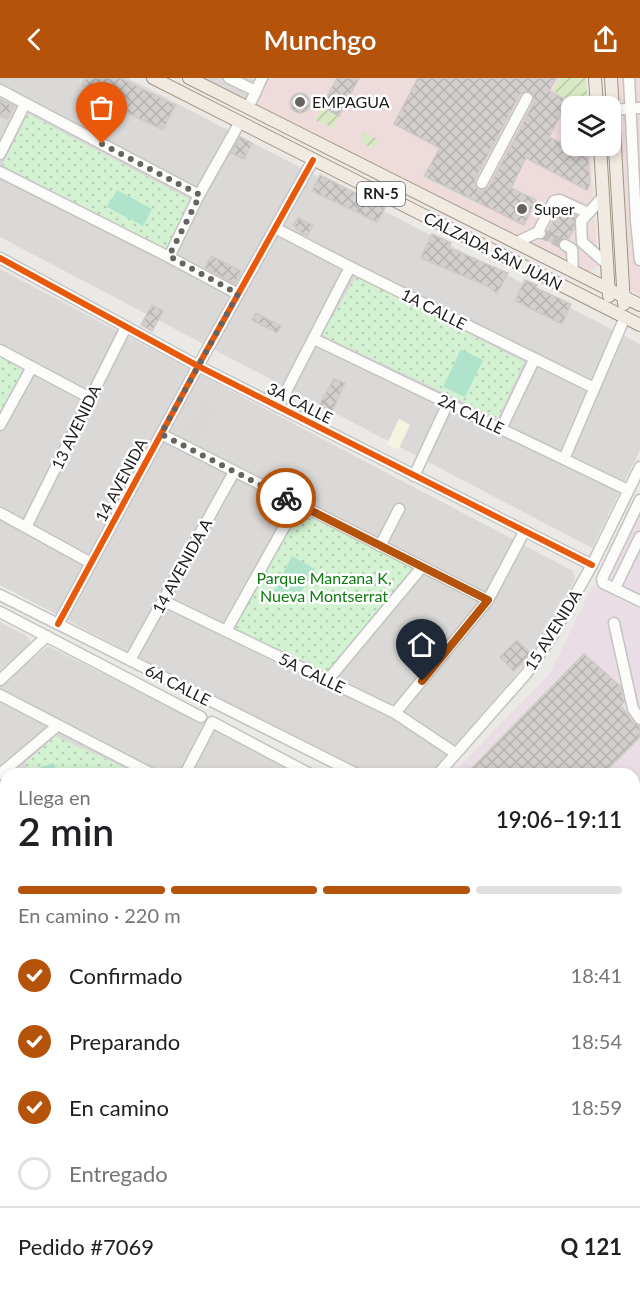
<!DOCTYPE html>
<html lang="es">
<head>
<meta charset="utf-8">
<style>
  :root { --surface:#fff; --page:#f6f6f6; --text:#202124; --muted:#757577; --line:#e0e0e0; --accent:#b45309 }
  body { margin:0; font-family:Lato,sans-serif; background:var(--page); color:var(--text); height:100vh; display:flex; flex-direction:column; font-size:22px; white-space:nowrap }
  * { box-sizing:border-box; margin:0 }
  p { font-size:20px; color:var(--muted) }
  .icon { flex:none; width:33px; height:33px; fill:none; stroke:currentColor; stroke-width:2; stroke-linecap:round; stroke-linejoin:round }
  .map { position:relative; flex:1; overflow:hidden }
  .panel { position:absolute; left:0px; top:690px; width:640px; height:530px; display:flex; flex-direction:column; background:var(--surface); border-radius:18px 18px 0 0; box-shadow:0 3px 9px #0003 }
  .panel>* { flex:none }
  .tools { position:absolute; left:561px; top:18px; display:grid; gap:12px }
  .tools a { display:grid; place-items:center; width:60px; height:60px; border-radius:12px; background:var(--surface); box-shadow:0 3px 9px #0003; font-size:30px }
  .pin { position:absolute; display:grid; place-items:center; width:51px; height:51px; color:#fff; margin:-62px -26px; border-radius:50% 50% 50% 0; rotate:-45deg; box-shadow:0 0 6px #0007 }
  .pin .icon { rotate:45deg }
  .courier { position:absolute; display:grid; place-items:center; width:60px; height:60px; margin:-30px; border:4px solid #b45309; border-radius:50%; background:#fff; color:#222; box-shadow:0 2px 8px #0007 }
  .overview em { font-style:normal; font-weight:600 }
  .overview div { display:flex; flex-direction:column-reverse }
  .overview { display:flex; align-items:center; justify-content:space-between; height:102px; padding:0 18px }
  h1 { font-size:39px; font-weight:600; line-height:45px }
  .bar { display:grid; grid-template-columns:repeat(4,1fr); gap:9px 6px; align-content:center; height:72px; padding:0 18px }
  .bar i { height:8px; border-radius:4px; background:var(--line) }
  .bar .on { background:var(--accent) }
  .bar p { grid-column:span 4 }
  .line { display:flex; align-items:center; gap:15px; padding:0 18px; border-top:2px solid var(--line) }
  .line div { flex:1 }
  ol { padding:0 18px; list-style:none }
  li { display:flex; align-items:center; gap:18px; height:66px }
  li p { margin-inline-start:auto }
  li .icon { padding:6px; border-radius:50%; background:var(--accent); color:#fff; stroke-width:4 }
  li:last-child { color:var(--muted) }
  li i { width:33px; height:33px; border:3px solid var(--line); border-radius:50% }
  header { display:flex; justify-content:space-between; align-items:center; height:78px; padding:0 18px; background:var(--accent); color:#fff; font-size:27px; font-weight:600 }
  .map>svg:first-child { display:block }
  .residential { fill:#dad9d7 }
  .commercial { fill:#eddcdb }
  .industrial { fill:#e9dee5 }
  .education { fill:#f6f4e0 }
  .religious { fill:#d9d8d7 }
  .grass { fill:url(#grass-tufts) }
  .forest { fill:url(#forest-firs) }
  .park { fill:url(#park-dots) }
  .garden { fill:url(#garden-furrows) }
  .pitch { fill:#b0e3cb }
  .building { fill:url(#building-cross-hatch); stroke:#cecac7; stroke-width:1.5; fill-rule:evenodd }
  .lines { fill:none; stroke-linecap:round; stroke-linejoin:round }
  .minor-tunnel { stroke:#c2c0be; stroke-width:10; stroke-dasharray:10 5; stroke-linecap:butt }
  .minor-casing { stroke:#c4c3c2; stroke-width:13 }
  .major-casing { stroke:#a19582; stroke-width:14 }
  .minor { stroke:#fcfcfb; stroke-width:10 }
  .major { stroke:#f0eae3; stroke-width:12 }
  .cycleway-casing { stroke:#fff; stroke-width:10 }
  .cycleway { stroke:#e8590c; stroke-width:6 }
  .done { stroke:#656463; stroke-width:6; stroke-dasharray:0 10.8 }
  .route { stroke:#b45309; stroke-width:8 }
  .poi-dot { fill:#656463; stroke:#fff; stroke-width:2 }
  .labels { text-anchor:middle; stroke-width:5; stroke-linejoin:round; paint-order:stroke }
  .shield { fill:#fff; stroke:#616161; stroke-width:1.5 }
  .shield-label { font-size:15px; font-weight:bold; fill:#1d1d1d }
  .poi-label { font-size:16px; fill:#1d1d1d; stroke:#fff; text-anchor:start }
  .street-label { font-size:16px; fill:#1d1d1d; stroke:#fff }
  .park-label { font-size:16px; fill:#0c7a0f; stroke:#fff }
</style>
</head>
<body>
<header><svg class="icon" aria-label="back" viewBox="0 0 24 24"><path d="M15 5l-7 7 7 7"/></svg>Munchgo<svg class="icon" aria-label="share" viewBox="0 0 24 24"><path d="M12 15V3M7 8l5-5 5 5M5 13v7h14v-7"/></svg></header>
<div class="map">
<svg width="640" height="1219" viewBox="0 0 640 1219">
  <defs>
    <pattern id="grass-tufts" width="24" height="20" patternUnits="userSpaceOnUse" patternTransform="scale(1.5)"><rect width="24" height="20" fill="#d9e9c4"/><path d="M3 7l-1-3M5 7V3M7 7l1-3M15 17l-1-3M17 17v-4M19 17l1-3" fill="none" stroke="#bac7a8"/></pattern>
    <pattern id="forest-firs" width="22" height="20" patternUnits="userSpaceOnUse" patternTransform="scale(1.5)"><rect width="22" height="20" fill="#c7dabb"/><path d="M5 1l3.5 6h-7zM16 11l3.5 6h-7z" fill="#aabba0"/></pattern>
    <pattern id="park-dots" width="8" height="8" patternUnits="userSpaceOnUse" patternTransform="scale(1.5)"><rect width="8" height="8" fill="#d3f2d2"/><path d="M2 2h.1M6 6h.1" fill="none" stroke="#b5cfb4" stroke-width="1.8" stroke-linecap="round"/></pattern>
    <pattern id="garden-furrows" width="10" height="10" patternUnits="userSpaceOnUse" patternTransform="scale(1.5)"><rect width="10" height="10" fill="#d9e9c4"/><path d="M-1 1l2-2M0 10L10 0M9 11l2-2" fill="none" stroke="#bac7a8"/></pattern>
    <pattern id="building-cross-hatch" width="8" height="8" patternUnits="userSpaceOnUse" patternTransform="scale(1.5)"><rect width="8" height="8" fill="#d2cfcd"/><path d="M0 0l8 8M0 8l8-8" fill="none" stroke="#b4b1b0"/></pattern>
  </defs>
  <rect width="100%" height="100%" fill="#ebe9e6"/>
  <!-- residential -->
  <g class="residential">
    <polygon points="0,0 128,0 640,266 640,372 592,470 0,159"/>
    <polygon points="203,0 250,0 257,3 258,0 269,0 256,27"/>
    <polygon points="0,191 573,493 575,501 539,570 430,696 363,696 0,507"/>
    <polygon points="0,544 25,557 30,562 29,567 0,592"/>
    <polygon points="48,568 304,696 138,696 55,658 25,685 28,696 6,696 6,1069 0,1073 0,608"/>
    <polygon points="634,1081 640,1084 640,1139 635,1142"/>
    <polygon points="640,1163 640,1219 557,1219 564,1214 634,1214 635,1166"/>
    <polygon points="0,1190 6,1191 6,1214 29,1214 23,1219 0,1219"/>
    <polygon points="440,1214 531,1214 521,1219 491,1219"/>
  </g>
  <!-- commercial -->
  <g class="commercial">
    <polygon points="269,0 585,0 587,28 572,28 572,68 590,68 598,188 589,195 256,27"/>
    <polygon points="618,0 640,0 640,217 628,210"/>
    <polygon points="29,1214 135,1214 135,1219 23,1219"/>
  </g>
  <!-- industrial -->
  <polygon class="industrial" points="640,430 640,1023 634,1020 634,696 452,696 550,595 593,507 602,510"/>
  <!-- education -->
  <polygon class="education" points="399,341 410,347 398,372 387,366"/>
  <!-- religious -->
  <polygon class="religious" points="203,320 220,331 196,372 179,362"/>
  <!-- grass -->
  <polygon class="grass" points="6,1069 6,1166 0,1165 0,1073"/>
  <!-- forest -->
  <polygon class="forest" points="635,1020 640,1023 640,1084 635,1081"/>
  <!-- park -->
  <g class="park">
    <polygon points="28,36 195,124 169,175 2,87"/>
    <polygon points="356,198 524,284 498,340 322,257"/>
    <polygon points="0,277 24,290 0,334"/>
    <polygon points="300,431 415,491 328,595 233,549"/>
    <polygon points="55,658 138,696 28,696 25,686"/>
  </g>
  <!-- garden -->
  <g class="garden">
    <polygon points="560,0 586,0 588,28 580,28 553,13"/>
    <polygon points="322,29 339,38 333,50 315,42"/>
    <polygon points="365,55 379,62 374,71 361,64"/>
  </g>
  <!-- pitch -->
  <g class="pitch">
    <polygon points="117,112 152,131 143,148 107,129"/>
    <polygon points="461,271 483,282 465,319 443,309"/>
    <polygon points="292,478 315,491 295,524 274,513"/>
    <polygon points="54,685 57,696 34,696 33,692"/>
  </g>
  <!-- building -->
  <g class="building">
    <polygon points="86,0 120,0 175,27 163,52 95,19 97,15 82,7"/>
    <polygon points="337,0 359,0 339,38 322,29"/>
    <path d="M 418,0 L 556,0 L 549,13 L 568,23 L 549,59 L 588,79 L 590,106 L 587,112 L 526,80 L 511,110 L 536,122 L 524,147 L 424,98 L 440,70 L 394,46 ZM 526,13 L 533,16 L 534,24 L 489,109 L 485,112 L 479,112 L 475,108 L 475,101 L 520,16 Z"/>
    <circle cx="300" cy="25" r="10"/>
    <polygon points="0,21 14,28 7,41 0,37"/>
    <polygon points="240,59 252,65 244,81 231,75"/>
    <polygon points="320,97 385,130 377,144 312,113"/>
    <polygon points="559,130 576,138 574,151 569,160 561,161 558,167 545,161"/>
    <polygon points="298,140 313,147 307,158 297,152 294,146"/>
    <polygon points="432,156 451,165 449,170 508,195 497,215 485,207 421,180"/>
    <polygon points="211,178 241,193 235,206 205,190"/>
    <polygon points="525,202 537,207 536,210 571,226 562,246 515,223"/>
    <polygon points="152,227 163,233 152,253 141,247"/>
    <polygon points="256,235 281,248 277,255 252,242"/>
    <polygon points="334,301 345,305 332,334 319,327"/>
    <polygon points="517,562 531,576 513,593 500,579"/>
    <polygon points="584,576 620,608 624,624 621,628 634,646 640,648 640,659 603,696 466,696"/>
  </g>
  <g class="lines">
    <!-- minor-tunnel -->
    <polyline class="minor-tunnel" points="540,155 565,167"/>
    <defs>
      <g id="minor">
        <polyline points="229,0 256,13"/>
        <polyline points="629,0 636,143 640,182"/>
        <polyline points="0,12 199,117"/>
        <polyline points="248,30 262,0"/>
        <polyline points="612,32 640,30"/>
        <polyline points="0,76 25,26"/>
        <polyline points="0,94 169,179 238,216"/>
        <polyline points="482,105 527,20"/>
        <polyline points="603,119 581,143 582,164 607,186"/>
        <polyline points="275,150 350,189 594,310"/>
        <polyline points="538,154 554,123 560,122 588,135"/>
        <polyline points="515,165 538,154 540,155"/>
        <polyline points="565,167 572,171 573,194"/>
        <polyline points="169,179 199,117 240,44"/>
        <polyline points="0,180 198,288 592,487"/>
        <polyline points="314,261 628,412"/>
        <polyline points="0,272 90,320"/>
        <polyline points="278,329 350,189"/>
        <polyline points="0,347 32,289"/>
        <polyline points="501,351 534,282"/>
        <polyline points="161,356 488,522"/>
        <polyline points="564,381 625,239"/>
        <polyline points="414,398 448,325"/>
        <polyline points="640,422 602,501 603,505 640,523"/>
        <polyline points="0,435 91,485"/>
        <polyline points="26,449 126,249"/>
        <polyline points="380,468 399,431"/>
        <polyline points="615,510 640,459"/>
        <polyline points="0,517 357,696"/>
        <polyline points="164,523 395,635 455,675"/>
        <polyline points="0,534 201,639"/>
        <polyline points="614,545 633,631 640,641"/>
        <polyline points="58,546 198,288 313,82"/>
        <polyline points="226,553 297,426"/>
        <polyline points="130,582 234,394"/>
        <polyline points="0,602 47,558"/>
        <polyline points="327,603 422,489"/>
        <polyline points="0,617 152,696"/>
        <polyline points="395,635 488,522 524,454"/>
        <polyline points="0,696 57,648"/>
        <polyline points="185,696 212,644 310,696"/>
        <polyline points="438,696 526,596 551,560 592,487 640,389"/>
        <polyline points="0,805 6,804"/>
        <polyline points="0,909 6,908"/>
        <polyline points="0,933 6,929"/>
        <polyline points="0,1052 6,1048"/>
        <polyline points="634,1154 640,1150"/>
        <polyline points="607,1214 615,1219"/>
        <polyline points="144,1219 145,1214"/>
        <polyline points="245,1219 246,1214"/>
        <polyline points="542,1219 545,1214"/>
      </g>
      <g id="major">
        <polyline points="153,0 640,247"/>
        <polyline points="189,0 640,227"/>
        <polyline points="595,0 597,28"/>
        <polyline points="611,0 624,226"/>
        <polyline points="600,68 609,218"/>
        <polyline points="0,1172 6,1173"/>
        <polyline points="0,1184 6,1185"/>
        <polyline points="332,1214 383,1219"/>
      </g>
    </defs>
    <!-- minor casing -->
    <use href="#minor" class="minor-casing"/>
    <!-- major casing -->
    <use href="#major" class="major-casing"/>
    <!-- minor -->
    <use href="#minor" class="minor"/>
    <!-- major -->
    <use href="#major" class="major"/>
    <defs>
      <g id="cycleway">
        <polyline points="0,180 198,288 592,487"/>
        <polyline points="58,546 198,288 313,82"/>
      </g>
    </defs>
    <!-- cycleway casing -->
    <use href="#cycleway" class="cycleway-casing"/>
    <!-- cycleway -->
    <use href="#cycleway" class="cycleway"/>
  </g>
  <g class="lines">
    <!-- done -->
    <polyline class="done" points="102,66 200,117 169,178 238,216 161,356 286,420"/>
    <!-- route -->
    <polyline class="route" points="286,420 488,522 422,603"/>
  </g>
  <!-- markers -->
  <g class="poi-dot">
    <circle cx="300" cy="24" r="6"/>
    <circle cx="522" cy="131" r="6"/>
  </g>
  <g class="labels">
    <!-- shield labels -->
    <rect class="shield" x="357" y="104" width="48" height="24" rx="4.5"/>
    <g class="shield-label">
      <text x="381" y="121">RN-5</text>
    </g>
    <!-- poi labels -->
    <g class="poi-label">
      <text x="312" y="30">EMPAGUA</text>
      <text x="534" y="137">Super</text>
    </g>
    <!-- street labels -->
    <g class="street-label">
      <text transform="translate(493 173) rotate(27)" y="6">CALZADA SAN JUAN</text>
      <text transform="translate(434 231) rotate(27)" y="6">1A CALLE</text>
      <text transform="translate(300 325) rotate(27)" y="6">3A CALLE</text>
      <text transform="translate(471 336) rotate(26)" y="6">2A CALLE</text>
      <text transform="translate(76 349) rotate(-64)" y="6">13 AVENIDA</text>
      <text transform="translate(121 402) rotate(-62)" y="6">14 AVENIDA</text>
      <text transform="translate(182 488) rotate(-61)" y="6">14 AVENIDA A</text>
      <text transform="translate(553 552) rotate(-58)" y="6">15 AVENIDA</text>
      <text transform="translate(312 595) rotate(26)" y="6">5A CALLE</text>
      <text transform="translate(178 607) rotate(27)" y="6">6A CALLE</text>
    </g>
    <!-- park labels -->
    <g class="park-label">
      <text x="324" y="506">Parque Manzana K,<tspan x="324" dy="18">Nueva Montserrat</tspan></text>
    </g>
  </g>
</svg>
<div class="tools">
<a><svg class="icon" aria-label="layers" viewBox="0 0 24 24"><path d="M12 4l9 5-9 5-9-5zM3 14l9 5 9-5"/></svg></a>
</div>
<div class="pin" style="left:102px;top:66px;background:#ea580c"><svg class="icon" aria-label="bag" viewBox="0 0 24 24"><path d="M5 8h14l-1 12H6zM9 8a3 3 0 0 1 6 0"/></svg></div>
<div class="pin" style="left:422px;top:603px;background:#1f2937"><svg class="icon" aria-label="home" viewBox="0 0 24 24"><path d="M3 11l9-7 9 7M6 9v11h12V9"/></svg></div>
<div class="courier" style="left:286px;top:420px"><svg class="icon" aria-label="bike" viewBox="0 0 24 24"><circle cx="6" cy="16" r="4"/><circle cx="18" cy="16" r="4"/><path d="M6 16l4-8h5l3 8M10 8l3 8H6M13 5h3"/></svg></div>
<section class="panel">
<div class="overview"><div><h1>2 min</h1><p>Llega en</p></div><em>19:06–19:11</em></div>
<div class="bar"><i class="on"></i><i class="on"></i><i class="on"></i><i></i><p>En camino · 220 m</p></div>
<ol>
<li><svg class="icon" aria-label="check" viewBox="0 0 24 24"><path d="M5 12l5 5 9-10"/></svg>Confirmado<p>18:41</p></li>
<li><svg class="icon" aria-label="check" viewBox="0 0 24 24"><path d="M5 12l5 5 9-10"/></svg>Preparando<p>18:54</p></li>
<li><svg class="icon" aria-label="check" viewBox="0 0 24 24"><path d="M5 12l5 5 9-10"/></svg>En camino<p>18:59</p></li>
<li><i></i>Entregado</li>
</ol>
<div class="line" style="height:78px"><div>Pedido #7069</div><b>Q 121</b></div>
</section>
</div>
</body>
</html>
